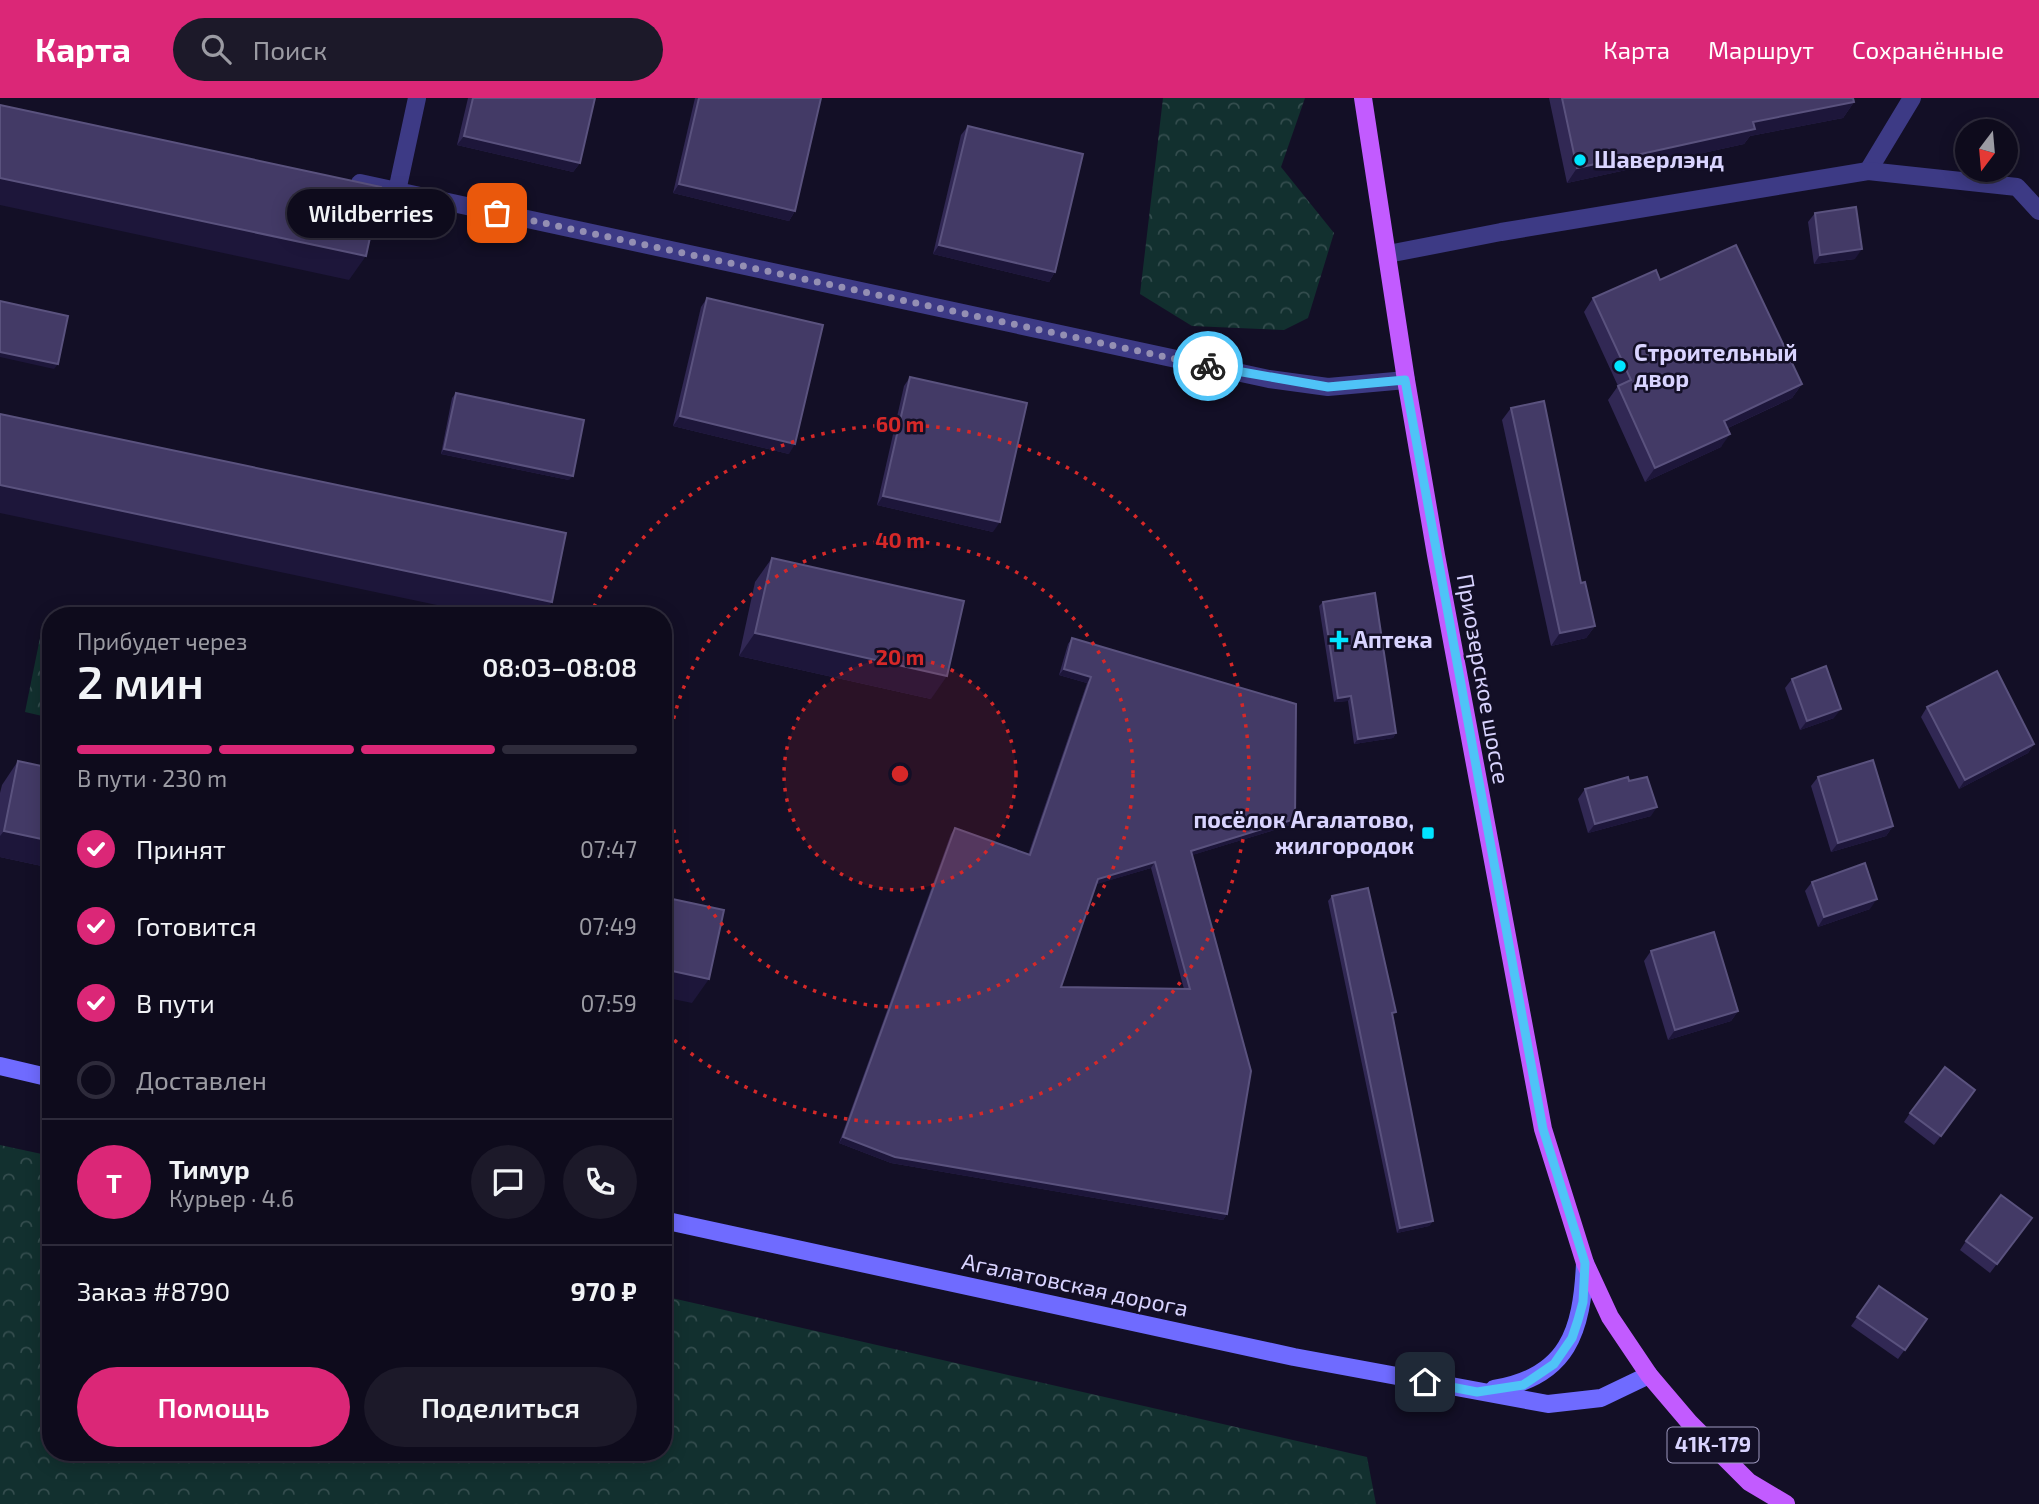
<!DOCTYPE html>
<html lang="ru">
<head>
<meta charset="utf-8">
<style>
  :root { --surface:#0e0b1c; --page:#1c1929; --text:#f1f3f6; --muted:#9b9ba3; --line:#2e2b3b; --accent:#db2777 }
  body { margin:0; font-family:"Exo 2",sans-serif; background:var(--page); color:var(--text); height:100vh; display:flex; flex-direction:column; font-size:26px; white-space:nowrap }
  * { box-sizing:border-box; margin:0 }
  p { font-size:23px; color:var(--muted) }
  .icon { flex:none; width:38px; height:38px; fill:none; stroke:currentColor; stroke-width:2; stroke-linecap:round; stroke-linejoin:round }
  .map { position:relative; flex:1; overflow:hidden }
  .panel { position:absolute; left:42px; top:509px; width:630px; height:854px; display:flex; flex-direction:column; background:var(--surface); border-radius:28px; box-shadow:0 4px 18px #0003,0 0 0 2px var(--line) }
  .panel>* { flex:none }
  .needle { width:46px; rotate:196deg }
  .fabs { position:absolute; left:1955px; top:21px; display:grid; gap:14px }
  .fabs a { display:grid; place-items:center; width:63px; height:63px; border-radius:50%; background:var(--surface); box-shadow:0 4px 18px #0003,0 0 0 2px var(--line); font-size:35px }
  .pin { position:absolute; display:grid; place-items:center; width:60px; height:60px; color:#fff; margin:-30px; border-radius:14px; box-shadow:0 4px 10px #0006 }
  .courier { position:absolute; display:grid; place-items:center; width:70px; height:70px; margin:-35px; border:5px solid #4fc3f7; border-radius:50%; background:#fff; color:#222; box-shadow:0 2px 9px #0007 }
  .bubble { position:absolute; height:49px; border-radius:24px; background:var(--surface); box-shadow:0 4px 18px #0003,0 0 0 2px var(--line); font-size:23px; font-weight:600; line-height:49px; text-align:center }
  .head em { font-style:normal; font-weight:600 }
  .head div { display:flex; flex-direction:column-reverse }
  .head { display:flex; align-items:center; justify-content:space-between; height:119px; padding:0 35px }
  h1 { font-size:46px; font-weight:600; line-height:52px }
  .bar { display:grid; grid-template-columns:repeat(4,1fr); gap:10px 7px; align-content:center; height:84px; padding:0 35px }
  .bar i { height:9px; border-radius:5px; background:var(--line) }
  .bar .active { background:var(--accent) }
  .bar p { grid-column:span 4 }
  .line { display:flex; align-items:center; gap:18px; padding:0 35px; border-top:2px solid var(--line) }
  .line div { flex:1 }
  .round { display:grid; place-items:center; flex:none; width:74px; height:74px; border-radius:37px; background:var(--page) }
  ol { padding:0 35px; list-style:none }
  li { display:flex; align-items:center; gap:21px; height:77px }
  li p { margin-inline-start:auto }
  li .icon { padding:7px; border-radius:50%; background:var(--accent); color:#fff; stroke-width:4 }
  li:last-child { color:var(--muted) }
  li i { width:38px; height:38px; border:4px solid var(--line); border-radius:50% }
  .action { display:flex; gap:14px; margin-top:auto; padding:14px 35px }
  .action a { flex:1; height:80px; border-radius:42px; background:var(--accent); color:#fff; font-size:28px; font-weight:600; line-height:80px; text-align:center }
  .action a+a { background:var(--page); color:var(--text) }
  header { display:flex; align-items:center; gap:42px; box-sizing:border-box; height:98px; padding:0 35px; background:var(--accent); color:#fff }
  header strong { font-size:33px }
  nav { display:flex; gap:38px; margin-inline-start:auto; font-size:24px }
  .search { width:490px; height:63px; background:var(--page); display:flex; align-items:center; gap:18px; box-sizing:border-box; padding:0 24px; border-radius:38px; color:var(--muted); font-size:26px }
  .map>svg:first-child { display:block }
  .forest { fill:url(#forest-crowns) }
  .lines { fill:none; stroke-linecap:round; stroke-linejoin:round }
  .minor { stroke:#3d3a85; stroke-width:18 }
  .secondary { stroke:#6f6bff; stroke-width:18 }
  .primary { stroke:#c25bff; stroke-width:18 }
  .wall { fill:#312854; fill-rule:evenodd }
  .shaded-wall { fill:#1d163a }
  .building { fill:#433a66; stroke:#5a527e; stroke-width:2; fill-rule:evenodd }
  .done { stroke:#948fb3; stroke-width:7; stroke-dasharray:0 12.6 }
  .route { stroke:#4fc3f7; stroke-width:9 }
  .ring { fill:none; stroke:#d62828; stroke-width:3.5; stroke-dasharray:3.5 7 }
  .poi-dot { fill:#00e5ff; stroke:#130f26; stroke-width:2.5 }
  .labels { text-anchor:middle; stroke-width:5; stroke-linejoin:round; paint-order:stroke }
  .shield { fill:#130f26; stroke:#9e99be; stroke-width:2 }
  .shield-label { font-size:21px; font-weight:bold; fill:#d9d4ff }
  .poi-label { font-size:23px; font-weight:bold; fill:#d9d4ff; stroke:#130f26; text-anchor:start }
  .street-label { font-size:23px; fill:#d9d4ff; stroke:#130f26 }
  .centre { fill:#d62828; stroke:#130f26; stroke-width:3.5 }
  .ring-label { font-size:21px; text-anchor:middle; font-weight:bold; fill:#d62828; stroke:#130f26; stroke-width:5; stroke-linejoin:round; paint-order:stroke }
</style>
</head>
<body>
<header>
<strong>Карта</strong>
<div class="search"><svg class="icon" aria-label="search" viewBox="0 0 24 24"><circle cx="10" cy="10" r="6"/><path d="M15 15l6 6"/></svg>Поиск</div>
<nav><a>Карта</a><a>Маршрут</a><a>Сохранённые</a></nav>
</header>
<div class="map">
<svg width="2039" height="1406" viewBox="0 0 2039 1406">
  <defs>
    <pattern id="forest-crowns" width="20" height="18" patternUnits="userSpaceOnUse" patternTransform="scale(1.75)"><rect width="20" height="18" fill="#12302f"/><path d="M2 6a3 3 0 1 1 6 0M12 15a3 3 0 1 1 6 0" fill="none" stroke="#344d4e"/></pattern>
  </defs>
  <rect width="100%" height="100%" fill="#130f26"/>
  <!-- forest -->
  <g class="forest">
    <polygon points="1163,0 1305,0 1281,69 1334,135 1308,220 1284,232 1192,228 1140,196"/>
    <polygon points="42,530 51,532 51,620 25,614"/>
    <polygon points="0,1047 51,1058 51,1354 663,1354 663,1198 1367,1359 1376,1406 0,1406"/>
  </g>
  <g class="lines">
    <!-- minor -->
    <g class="minor">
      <polyline points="1868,73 1912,0"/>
      <polyline points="360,85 1269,281 1328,289 1406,282"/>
      <polyline points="397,93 417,0"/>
      <polyline points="1388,156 1501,134 1868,73 2017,89 2039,113"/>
    </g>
    <!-- secondary -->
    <g class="secondary">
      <polyline points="0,968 51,980"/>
      <polyline points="663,1122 1294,1259 1548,1306 1601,1300 1649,1277"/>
      <path d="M 1494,1291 C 1568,1279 1582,1233 1585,1165"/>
    </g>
    <!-- primary -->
    <polyline class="primary" points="1363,0 1406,282 1436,457 1543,1031 1585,1165 1610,1219 1649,1277 1689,1324 1749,1384 1786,1406"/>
  </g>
  <!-- wall -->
  <g class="wall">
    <polygon points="468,0 595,0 580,65 573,74 457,47"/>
    <polygon points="695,0 821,0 795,113 789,123 673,95"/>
    <polygon points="1549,0 1853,0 1854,4 1843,20 1750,38 1744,46 1567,85"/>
    <polygon points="968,28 1055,174 1049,184 933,156 961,37"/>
    <polygon points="1815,115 1855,161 1814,166 1808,124"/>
    <polygon points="1660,182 1802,286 1792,300 1728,330 1721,349 1645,384 1608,302 1618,288 1584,214 1593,200"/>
    <polygon points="707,200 789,356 673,328 701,209"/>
    <polygon points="910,279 993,434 877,407 904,288"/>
    <polygon points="456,295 569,382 441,356 452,300"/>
    <polygon points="1511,310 1595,528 1586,540 1551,548 1502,322"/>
    <polygon points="772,460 931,601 739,558 755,484"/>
    <polygon points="1323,504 1396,635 1393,640 1354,646 1348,603 1334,604 1319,508"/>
    <path d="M 1072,540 L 1291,727 L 1192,757 L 1227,1116 L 1223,1122 L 891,1065 L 839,1045 L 951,736 L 955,730 L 1028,757 L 1087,585 L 1059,577 L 1068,546 ZM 1151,770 L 1184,891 L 1061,889 L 1096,786 Z"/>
    <polygon points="1792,581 1834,620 1800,632 1785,590"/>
    <polygon points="1927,609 2034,646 2028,655 1959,691 1921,619"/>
    <polygon points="18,663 51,670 51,770 0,759 0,695 2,687"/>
    <polygon points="1818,679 1893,728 1886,738 1831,754 1811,688"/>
    <polygon points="1629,683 1651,718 1588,735 1578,701 1585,691"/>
    <polygon points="1812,784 1870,811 1818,829 1805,793"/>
    <polygon points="1332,798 1393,919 1433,1123 1429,1128 1397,1135 1328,803"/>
    <polygon points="1651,853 1738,913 1731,923 1668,942 1644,863"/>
    <polygon points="1975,992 1934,1047 1904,1024 1910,1015"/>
    <polygon points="2032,1120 1990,1175 1960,1152 1966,1143"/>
    <polygon points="1879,1188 1927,1221 1898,1261 1851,1228"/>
  </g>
  <!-- shaded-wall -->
  <g class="shaded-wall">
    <polygon points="1854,4 1843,20 1750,38 1744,46 1567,85 1577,70 1753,24"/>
    <polygon points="464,38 580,65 573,74 457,47"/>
    <polygon points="0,80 366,158 349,182 0,107"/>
    <polygon points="679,86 795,113 789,123 673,95"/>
    <polygon points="939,147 1055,174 1049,184 933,156"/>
    <polygon points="1862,151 1855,161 1814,166 1820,157"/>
    <polygon points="0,254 58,266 54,271 0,259"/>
    <polygon points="1802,286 1792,300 1715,336 1724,323"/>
    <polygon points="680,318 795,346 789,356 673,328"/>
    <polygon points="1730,336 1721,349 1645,384 1655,370"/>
    <polygon points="444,351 573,378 569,382 441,356"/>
    <polygon points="0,387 552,504 542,518 489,518 0,415"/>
    <polygon points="883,398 1000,424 993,434 877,407"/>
    <polygon points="1595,528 1586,540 1551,548 1560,535"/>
    <polygon points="755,535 947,578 931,601 739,558"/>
    <polygon points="1064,571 1091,579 1087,585 1059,577"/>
    <polygon points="1351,598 1348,603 1334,604 1338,600"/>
    <polygon points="1841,611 1834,620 1800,632 1807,623"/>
    <polygon points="1396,635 1393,640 1354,646 1358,641"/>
    <polygon points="2034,646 2028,655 1959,691 1965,682"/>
    <polygon points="1657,709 1651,718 1588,735 1595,726"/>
    <polygon points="1295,721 1291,727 1186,759 1191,753"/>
    <polygon points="1893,728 1886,738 1831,754 1838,745"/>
    <polygon points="4,733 51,743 51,770 0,759 0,738"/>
    <polygon points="1155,764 1151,770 1094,787 1098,781"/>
    <polygon points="1877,801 1870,811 1818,829 1824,819"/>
    <polygon points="663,871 709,881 692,905 663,899"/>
    <polygon points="1738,913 1731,923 1668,942 1675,932"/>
    <polygon points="843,1039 1227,1116 1223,1122 891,1065 839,1045"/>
    <polygon points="1433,1123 1429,1128 1397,1135 1400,1130"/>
  </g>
  <!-- building -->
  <g class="building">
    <polygon points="473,0 595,0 580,65 464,38"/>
    <polygon points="699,0 821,0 795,113 679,86"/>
    <polygon points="1562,0 1853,0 1854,4 1753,24 1755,31 1577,70"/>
    <polygon points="0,7 381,89 366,158 0,80"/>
    <polygon points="968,28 1083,56 1055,174 939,147"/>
    <polygon points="1856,109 1862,151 1820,157 1815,115"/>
    <polygon points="1736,147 1802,286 1724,323 1730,336 1655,370 1618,288 1631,282 1593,200 1656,172 1660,182"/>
    <polygon points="707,200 823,227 795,346 680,318"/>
    <polygon points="0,203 68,218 58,266 0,254"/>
    <polygon points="910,279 1027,305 1000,424 883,398"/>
    <polygon points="456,295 584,322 573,378 444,351"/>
    <polygon points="1544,303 1581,485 1585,484 1595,528 1560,535 1511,310"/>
    <polygon points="0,316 566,435 552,504 0,387"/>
    <polygon points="772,460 964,503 947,578 755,535"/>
    <polygon points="1375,495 1396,635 1358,641 1351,598 1338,600 1323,504"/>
    <path d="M 1072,540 L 1296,606 L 1295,721 L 1191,753 L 1251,973 L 1227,1116 L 895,1059 L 843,1039 L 955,730 L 1030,757 L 1091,579 L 1064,571 ZM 1155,764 L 1190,891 L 1061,889 L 1098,781 Z"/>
    <polygon points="1826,568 1841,611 1807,623 1792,581"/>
    <polygon points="1997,573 2034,646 1965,682 1927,609"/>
    <polygon points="1873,662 1893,728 1838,745 1818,679"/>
    <polygon points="18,663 51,670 51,743 4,733"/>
    <polygon points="1628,679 1629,683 1647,679 1657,709 1595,726 1585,691"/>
    <polygon points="1865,765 1877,801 1824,819 1812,784"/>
    <polygon points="1368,790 1396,914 1392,915 1433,1123 1400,1130 1332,798"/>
    <polygon points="663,799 724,812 709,881 663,871"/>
    <polygon points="1714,834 1738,913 1675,932 1651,853"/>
    <polygon points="1945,969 1975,992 1941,1038 1910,1015"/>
    <polygon points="2001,1097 2032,1120 1997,1166 1966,1143"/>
    <polygon points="1879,1188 1927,1221 1905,1252 1857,1219"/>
  </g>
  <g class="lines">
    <!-- done -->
    <polyline class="done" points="497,115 1208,268"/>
    <!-- route -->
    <polyline class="route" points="1208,268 1328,289 1405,282 1543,1031 1585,1165 1583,1204 1578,1222 1572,1240 1554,1266 1523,1287 1477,1294 1425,1284"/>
  </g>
  <!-- distance rings -->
  <circle cx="900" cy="676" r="116" fill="#d62828" fill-opacity=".12"/>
  <g class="ring">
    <circle cx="900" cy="676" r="116"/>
    <circle cx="900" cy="676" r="233"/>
    <path d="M589 518A349 349 0 1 1 664 933"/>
  </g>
  <!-- markers -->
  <g class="poi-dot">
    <circle cx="1580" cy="62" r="7"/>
    <circle cx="1620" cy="268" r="7"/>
    <path d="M1335.5 531.5h7v7h7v7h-7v7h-7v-7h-7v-7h7z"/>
    <rect x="1421" y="728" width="14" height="14" rx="3.5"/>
  </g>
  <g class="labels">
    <!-- shield labels -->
    <rect class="shield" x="1667.5" y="1329.5" width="91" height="35" rx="5"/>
    <g class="shield-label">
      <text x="1713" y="1354">41К-179</text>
    </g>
    <!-- poi labels -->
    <g class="poi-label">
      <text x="1594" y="70">Шаверлэнд</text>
      <text x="1634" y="263">Строительный<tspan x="1634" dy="26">двор</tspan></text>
      <text x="1353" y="550">Аптека</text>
      <text x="1414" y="730" text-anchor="end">посёлок Агалатово,<tspan x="1414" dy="26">жилгородок</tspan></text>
    </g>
    <!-- street labels -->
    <g class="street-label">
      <text transform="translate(1483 581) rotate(80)" y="8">Приозерское шоссе</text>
      <text transform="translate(1075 1187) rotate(12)" y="8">Агалатовская дорога</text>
    </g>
  </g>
  <circle cx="900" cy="676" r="10" class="centre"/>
  <g class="ring-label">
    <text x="900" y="334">60 m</text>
    <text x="900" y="450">40 m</text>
    <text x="900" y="567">20 m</text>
  </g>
</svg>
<div class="fabs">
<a><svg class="needle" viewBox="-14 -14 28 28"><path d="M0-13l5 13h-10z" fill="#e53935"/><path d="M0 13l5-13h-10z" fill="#9b9ba3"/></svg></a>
</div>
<div class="pin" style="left:497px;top:115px;background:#ea580c"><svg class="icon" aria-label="bag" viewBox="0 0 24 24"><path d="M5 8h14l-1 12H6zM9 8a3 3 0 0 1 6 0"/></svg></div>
<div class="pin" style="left:1425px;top:1284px;background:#1f2937"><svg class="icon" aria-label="home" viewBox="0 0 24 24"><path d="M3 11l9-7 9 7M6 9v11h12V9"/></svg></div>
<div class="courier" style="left:1208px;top:268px"><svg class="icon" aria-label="bike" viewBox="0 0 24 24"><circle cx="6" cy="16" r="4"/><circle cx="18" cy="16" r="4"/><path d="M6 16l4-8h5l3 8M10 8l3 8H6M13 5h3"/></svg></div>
<div class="bubble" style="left:287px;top:91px;width:168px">Wildberries</div>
<section class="panel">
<div class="head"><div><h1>2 мин</h1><p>Прибудет через</p></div><em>08:03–08:08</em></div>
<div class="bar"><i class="active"></i><i class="active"></i><i class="active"></i><i></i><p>В пути · 230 m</p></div>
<ol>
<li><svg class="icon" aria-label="check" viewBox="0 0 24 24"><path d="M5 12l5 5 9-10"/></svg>Принят<p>07:47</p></li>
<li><svg class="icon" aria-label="check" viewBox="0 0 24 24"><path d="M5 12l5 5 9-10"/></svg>Готовится<p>07:49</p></li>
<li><svg class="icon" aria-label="check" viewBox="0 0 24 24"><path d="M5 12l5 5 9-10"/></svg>В пути<p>07:59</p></li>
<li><i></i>Доставлен</li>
</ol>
<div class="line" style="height:126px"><b class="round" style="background:var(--accent);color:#fff">Т</b><div><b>Тимур</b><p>Курьер · 4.6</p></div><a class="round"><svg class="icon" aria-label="chat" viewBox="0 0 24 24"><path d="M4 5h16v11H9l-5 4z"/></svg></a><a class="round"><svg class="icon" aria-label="phone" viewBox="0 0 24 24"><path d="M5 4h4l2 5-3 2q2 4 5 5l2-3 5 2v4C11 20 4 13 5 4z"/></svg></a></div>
<div class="line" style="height:91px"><div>Заказ #8790</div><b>970 ₽</b></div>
<div class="action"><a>Помощь</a><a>Поделиться</a></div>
</section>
</div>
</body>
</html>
